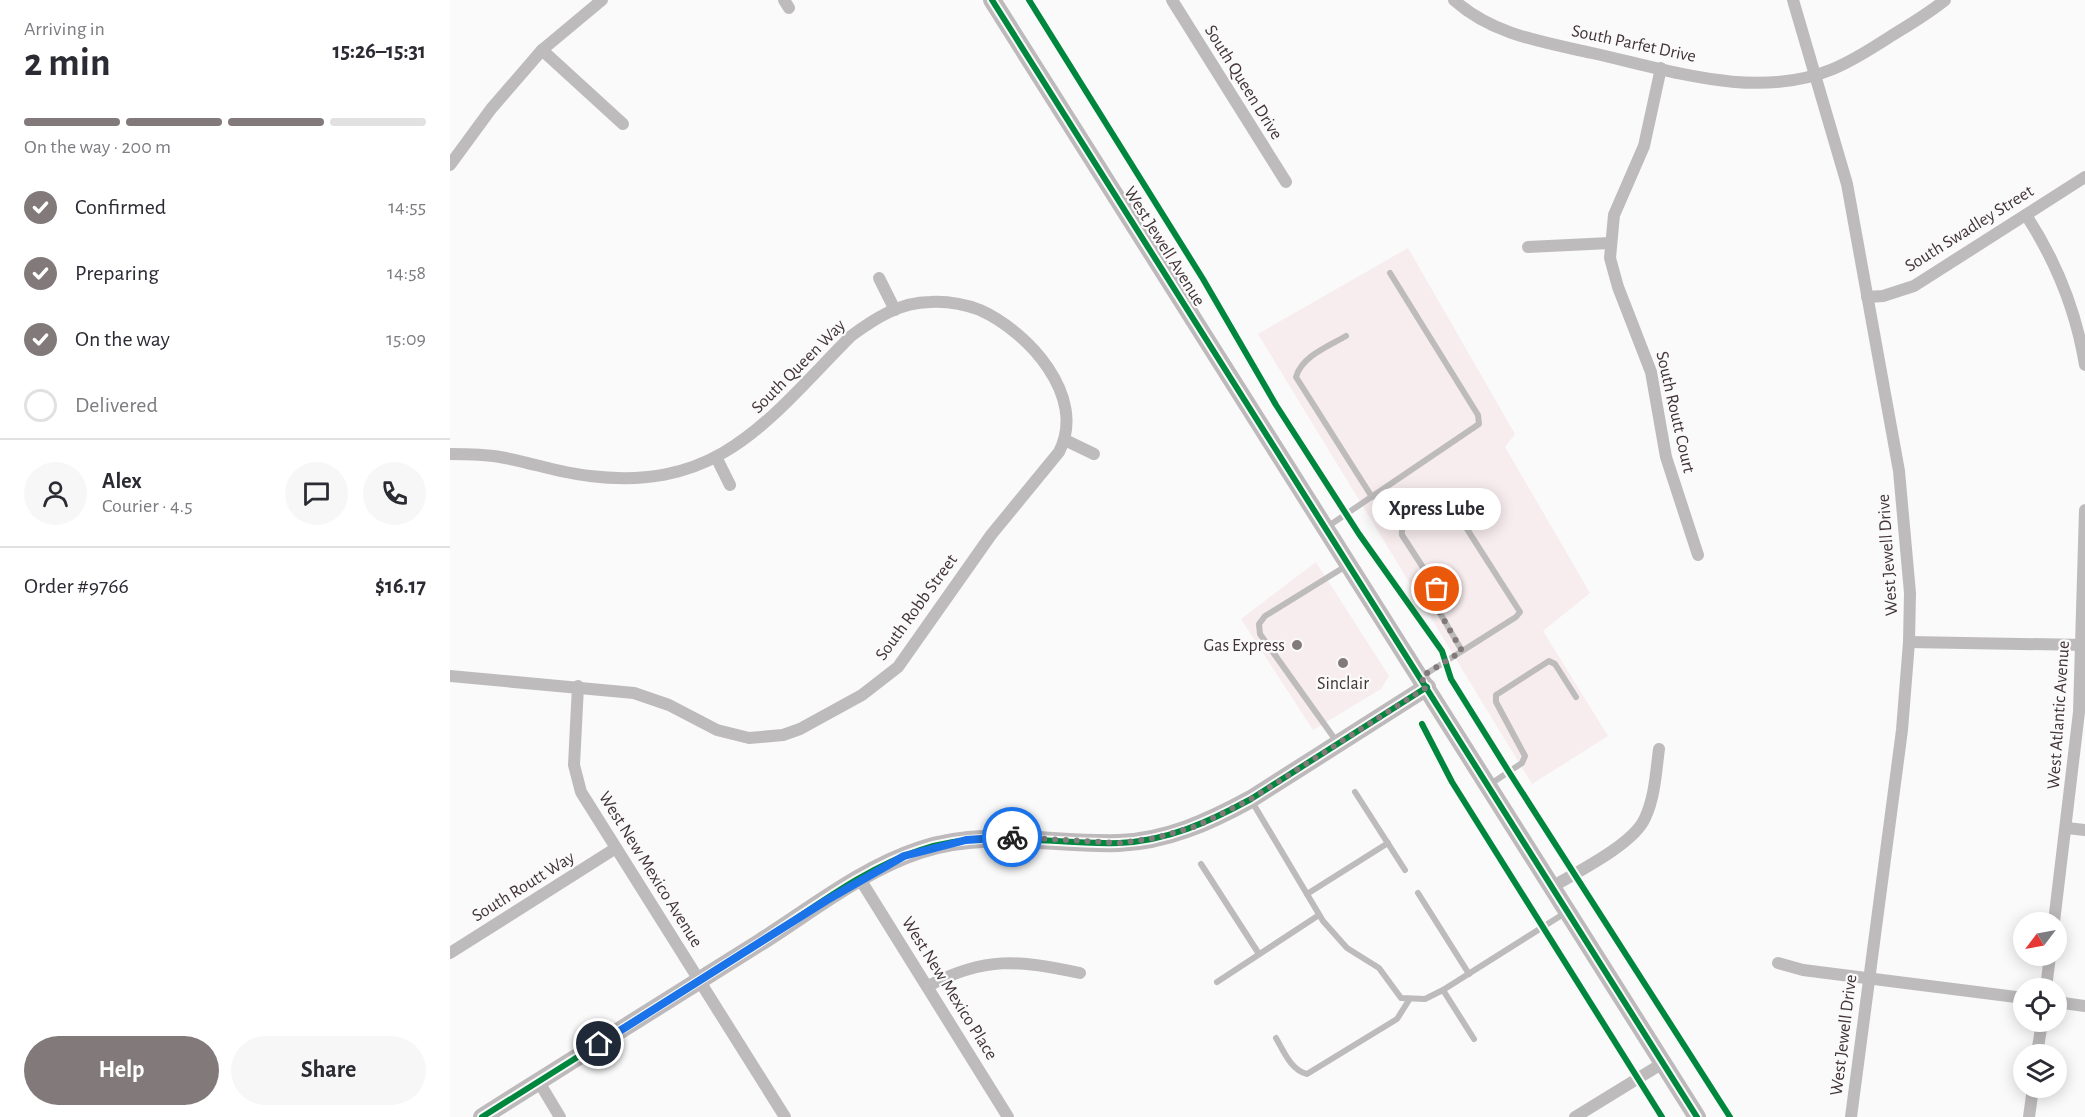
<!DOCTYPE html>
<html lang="en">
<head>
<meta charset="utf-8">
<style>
  :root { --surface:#fff; --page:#f7f7f7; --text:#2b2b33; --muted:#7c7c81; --line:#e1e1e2; --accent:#82797b }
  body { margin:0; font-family:"Alegreya Sans",sans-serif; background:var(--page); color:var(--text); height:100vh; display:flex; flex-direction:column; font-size:22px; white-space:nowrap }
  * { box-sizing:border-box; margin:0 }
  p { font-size:20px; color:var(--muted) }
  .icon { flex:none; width:33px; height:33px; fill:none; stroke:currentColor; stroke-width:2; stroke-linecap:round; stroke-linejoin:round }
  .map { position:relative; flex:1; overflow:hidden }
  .drawer { display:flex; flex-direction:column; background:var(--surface); width:450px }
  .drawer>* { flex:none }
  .needle { width:39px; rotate:238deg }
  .tools { position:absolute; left:1563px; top:912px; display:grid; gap:12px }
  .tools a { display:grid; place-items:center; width:54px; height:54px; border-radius:50%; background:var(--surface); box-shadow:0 3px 15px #0003; font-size:30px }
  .pin { position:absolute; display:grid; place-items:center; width:51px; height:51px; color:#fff; margin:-26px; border:3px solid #fff; border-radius:50%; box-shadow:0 2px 6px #0007 }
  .courier { position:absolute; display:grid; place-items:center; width:60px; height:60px; margin:-30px; border:4px solid #1a73e8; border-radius:50%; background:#fff; color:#222; box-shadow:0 2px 8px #0007 }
  .bubble { position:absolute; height:42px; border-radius:21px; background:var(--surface); box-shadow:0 3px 15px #0003; font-size:20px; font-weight:700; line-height:42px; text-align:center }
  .overview em { font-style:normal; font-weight:700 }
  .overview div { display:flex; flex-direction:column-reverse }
  .overview { display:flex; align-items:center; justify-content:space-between; height:102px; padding:0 24px }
  h1 { font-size:39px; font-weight:700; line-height:45px }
  .bar { display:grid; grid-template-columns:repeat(4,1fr); gap:9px 6px; align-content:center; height:72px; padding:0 24px }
  .bar i { height:8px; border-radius:4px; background:var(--line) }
  .bar .on { background:var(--accent) }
  .bar p { grid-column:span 4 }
  .line { display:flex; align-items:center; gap:15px; padding:0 24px; border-top:2px solid var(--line) }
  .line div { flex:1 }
  .round { display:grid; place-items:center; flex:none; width:63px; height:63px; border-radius:32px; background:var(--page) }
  ol { padding:0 24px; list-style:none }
  li { display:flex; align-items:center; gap:18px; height:66px }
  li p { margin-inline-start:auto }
  li .icon { padding:6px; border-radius:50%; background:var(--accent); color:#fff; stroke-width:4 }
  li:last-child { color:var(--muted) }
  li i { width:33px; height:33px; border:3px solid var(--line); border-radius:50% }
  .primary-button { display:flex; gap:12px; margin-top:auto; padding:12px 24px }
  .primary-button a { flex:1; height:69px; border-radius:36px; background:var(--accent); color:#fff; font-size:24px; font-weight:700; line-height:69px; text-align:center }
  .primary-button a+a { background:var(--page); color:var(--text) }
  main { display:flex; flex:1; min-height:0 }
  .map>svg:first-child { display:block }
  .built { fill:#f7ecee }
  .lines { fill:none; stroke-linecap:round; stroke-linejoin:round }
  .lane { stroke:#bebbbc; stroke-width:6 }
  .street { stroke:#bebbbc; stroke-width:12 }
  .secondary { stroke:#beb9ba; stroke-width:18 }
  .cycleway-casing { stroke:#fafafa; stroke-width:10 }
  .cycleway { stroke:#00873e; stroke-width:6 }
  .done { stroke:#82797b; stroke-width:6; stroke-dasharray:0 10.8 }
  .route { stroke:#1a73e8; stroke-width:8 }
  .poi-dot { fill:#82797b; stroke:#fafafa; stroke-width:2 }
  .labels { text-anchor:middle; stroke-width:4.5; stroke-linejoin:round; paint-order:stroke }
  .street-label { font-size:18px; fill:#423336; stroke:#fafafa }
  .poi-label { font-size:18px; fill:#423336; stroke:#fafafa; text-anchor:end }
</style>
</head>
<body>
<main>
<section class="drawer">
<div class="overview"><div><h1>2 min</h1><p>Arriving in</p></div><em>15:26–15:31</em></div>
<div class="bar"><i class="on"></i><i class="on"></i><i class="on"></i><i></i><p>On the way · 200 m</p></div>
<ol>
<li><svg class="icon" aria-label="check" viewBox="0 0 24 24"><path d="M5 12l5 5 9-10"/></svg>Confirmed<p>14:55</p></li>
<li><svg class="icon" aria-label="check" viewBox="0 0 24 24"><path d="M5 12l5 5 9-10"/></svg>Preparing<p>14:58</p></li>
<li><svg class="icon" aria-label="check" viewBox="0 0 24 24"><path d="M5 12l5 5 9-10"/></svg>On the way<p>15:09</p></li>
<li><i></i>Delivered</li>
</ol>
<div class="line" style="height:108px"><a class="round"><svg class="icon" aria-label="person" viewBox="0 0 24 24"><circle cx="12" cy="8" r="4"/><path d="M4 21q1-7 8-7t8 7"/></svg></a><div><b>Alex</b><p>Courier · 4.5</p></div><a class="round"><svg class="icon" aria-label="chat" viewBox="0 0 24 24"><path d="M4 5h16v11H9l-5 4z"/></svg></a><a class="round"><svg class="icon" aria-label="phone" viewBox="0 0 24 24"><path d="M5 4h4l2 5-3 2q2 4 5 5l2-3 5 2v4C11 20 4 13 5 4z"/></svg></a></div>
<div class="line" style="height:78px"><div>Order #9766</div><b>$16.17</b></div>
<div class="primary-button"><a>Help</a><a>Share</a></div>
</section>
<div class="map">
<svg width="1635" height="1117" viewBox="0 0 1635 1117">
  <rect width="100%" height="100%" fill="#fafafa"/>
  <!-- built -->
  <g class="built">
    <polygon points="958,248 1065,434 1055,447 1140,593 1093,631 1158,736 1082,784 808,334"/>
    <polygon points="866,562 939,676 931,689 863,730 791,619"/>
  </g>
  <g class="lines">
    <!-- lane -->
    <g class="lane">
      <path d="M 896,336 C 879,346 852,356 846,377 L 922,497"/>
      <polyline points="877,527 1029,424 1028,415 940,273"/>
      <path d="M 971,677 L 1066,617 L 1070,612 L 1001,504 C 986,500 949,518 952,535 L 987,589 L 987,608 L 1012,651"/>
      <polyline points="887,742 810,634 809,624 815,616 896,566"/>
      <polyline points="1039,785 1072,763 1075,756 1046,702 1046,695 1099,661 1105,664 1126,697"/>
      <polyline points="905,792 955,870"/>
      <polyline points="801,800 873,921 897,948 929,968 951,998 975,999 993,990"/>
      <polyline points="751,864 809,954"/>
      <polyline points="968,893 1019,974"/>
      <polyline points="857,894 938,843"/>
      <polyline points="767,982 869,915"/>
      <path d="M 826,1038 C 834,1052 841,1070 857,1074 L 947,1019 L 959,1000"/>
      <polyline points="1024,1039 993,990 1115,913"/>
    </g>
    <!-- street -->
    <g class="street">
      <polyline points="334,0 339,8"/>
      <polyline points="722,0 836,182"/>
      <path d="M 1004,0 C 1043,35 1093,42 1142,53 C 1219,70 1306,101 1383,69 C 1402,61 1421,49 1438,38 C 1457,26 1478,14 1495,0"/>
      <polyline points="1343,0 1397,184 1449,471 1460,593 1459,642 1452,730 1401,1117"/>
      <polyline points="92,50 173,124"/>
      <polyline points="1211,68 1194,146 1164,215 1160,258 1168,287 1201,372 1216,457 1248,555"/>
      <polyline points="0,165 41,109 92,50 152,0"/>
      <path d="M 1576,215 C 1606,261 1626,310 1635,365"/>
      <polyline points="1078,247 1160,243"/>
      <polyline points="429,278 445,310"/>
      <polyline points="1417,297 1433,296 1464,286 1635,177"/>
      <polyline points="615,440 644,454"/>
      <path d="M 0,454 C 17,454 33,454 50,457 C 80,462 109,473 140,476 C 271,492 319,418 401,336 C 424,319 450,302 480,302 C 497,301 514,304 530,310 C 577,331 638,396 609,452 L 541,535 L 448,667 L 412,695 L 350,729 L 333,735 L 299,738 L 267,730 L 219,705 L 184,693 L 0,676"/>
      <polyline points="266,457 280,485"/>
      <polyline points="1459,642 1635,645"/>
      <polyline points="128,686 124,765 131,792 335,1117"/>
      <polyline points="1617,828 1635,830"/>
      <polyline points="410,879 558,1117"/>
      <path d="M 1102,887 C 1127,872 1184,844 1195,818 C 1205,797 1206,771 1209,749"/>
      <polyline points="1604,922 1629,712 1635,510"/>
      <polyline points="0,953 166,848"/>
      <polyline points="1328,963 1353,970 1574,998"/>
      <path d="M 478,986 C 535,956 569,960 630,973"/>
      <polyline points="1596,988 1600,956"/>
      <polyline points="1606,1002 1635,1006"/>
      <polyline points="1587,1054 1592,1022"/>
      <polyline points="89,1082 110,1117"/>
      <polyline points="1125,1117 1213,1063"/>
      <polyline points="1579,1117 1583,1088"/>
    </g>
    <!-- secondary -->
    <g class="secondary">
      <polyline points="542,0 1247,1117"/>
      <path d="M 32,1117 C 124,1059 217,1001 309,943 C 360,911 412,869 470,850 C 536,828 601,845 669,843 C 717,841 759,822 801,799 L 977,687"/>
    </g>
    <defs>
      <g id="cycleway">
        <polyline points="542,0 1247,1117"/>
        <polyline points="579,0 753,279 826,405 909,534 992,651 1001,679 1059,772 1280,1117"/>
        <polyline points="972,724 1002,782 1212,1117"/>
        <path d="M 32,1117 C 124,1059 217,1001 309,943 C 360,911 412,869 470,850 C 536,828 601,845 669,843 C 717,841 759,822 801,799 L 977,687"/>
      </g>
    </defs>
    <!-- cycleway casing -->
    <use href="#cycleway" class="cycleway-casing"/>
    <!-- cycleway -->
    <use href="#cycleway" class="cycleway"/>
  </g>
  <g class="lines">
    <!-- done -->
    <polyline class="done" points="562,837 670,843 706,838 747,826 801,799 977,687 971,677 1012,651 987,608 987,589"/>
    <!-- route -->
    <polyline class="route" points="149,1044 377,900 454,856 516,840 562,837"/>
  </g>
  <!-- markers -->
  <g class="poi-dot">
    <circle cx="847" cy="645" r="6"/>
    <circle cx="893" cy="663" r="6"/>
  </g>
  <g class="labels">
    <!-- street labels -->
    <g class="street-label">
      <text transform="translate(1184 43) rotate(12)" y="6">South Parfet Drive</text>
      <text transform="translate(794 82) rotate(58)" y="6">South Queen Drive</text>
      <text transform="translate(1519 228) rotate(-32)" y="6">South Swadley Street</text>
      <text transform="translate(715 246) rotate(58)" y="6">West Jewell Avenue</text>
      <text transform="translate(348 366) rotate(-45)" y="6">South Queen Way</text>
      <text transform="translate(1226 412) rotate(77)" y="6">South Routt Court</text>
      <text transform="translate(1437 555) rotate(-94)" y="6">West Jewell Drive</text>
      <text transform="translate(466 607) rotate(-54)" y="6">South Robb Street</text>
      <text transform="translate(1608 715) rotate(-86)" y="6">West Atlantic Avenue</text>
      <text transform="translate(201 869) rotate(58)" y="6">West New Mexico Avenue</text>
      <text transform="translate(73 886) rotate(-32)" y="6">South Routt Way</text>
      <text transform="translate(500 988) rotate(58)" y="6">West New Mexico Place</text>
      <text transform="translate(1393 1035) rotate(-83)" y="6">West Jewell Drive</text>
    </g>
    <!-- poi labels -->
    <g class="poi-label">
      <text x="835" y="651">Gas Express</text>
      <text x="893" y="689" text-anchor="middle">Sinclair</text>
    </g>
  </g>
</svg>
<div class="tools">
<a><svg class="needle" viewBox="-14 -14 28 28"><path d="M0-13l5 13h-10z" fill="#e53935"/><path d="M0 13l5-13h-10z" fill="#7c7c81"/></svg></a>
<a><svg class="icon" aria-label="locate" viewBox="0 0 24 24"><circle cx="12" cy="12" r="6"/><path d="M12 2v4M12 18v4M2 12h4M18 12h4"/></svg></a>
<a><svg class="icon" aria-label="layers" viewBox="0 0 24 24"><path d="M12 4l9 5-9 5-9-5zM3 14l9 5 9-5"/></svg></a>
</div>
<div class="pin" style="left:987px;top:589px;background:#ea580c"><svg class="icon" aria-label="bag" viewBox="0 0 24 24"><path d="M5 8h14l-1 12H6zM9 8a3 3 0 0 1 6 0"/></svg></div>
<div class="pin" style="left:149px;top:1044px;background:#1f2937"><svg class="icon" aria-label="home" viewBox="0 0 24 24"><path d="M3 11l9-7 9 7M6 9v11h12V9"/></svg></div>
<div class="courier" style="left:562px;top:837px"><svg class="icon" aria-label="bike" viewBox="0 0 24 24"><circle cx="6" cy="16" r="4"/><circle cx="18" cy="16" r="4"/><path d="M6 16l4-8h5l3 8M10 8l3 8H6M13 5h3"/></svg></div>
<div class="bubble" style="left:922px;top:488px;width:129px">Xpress Lube</div>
</div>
</main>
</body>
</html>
